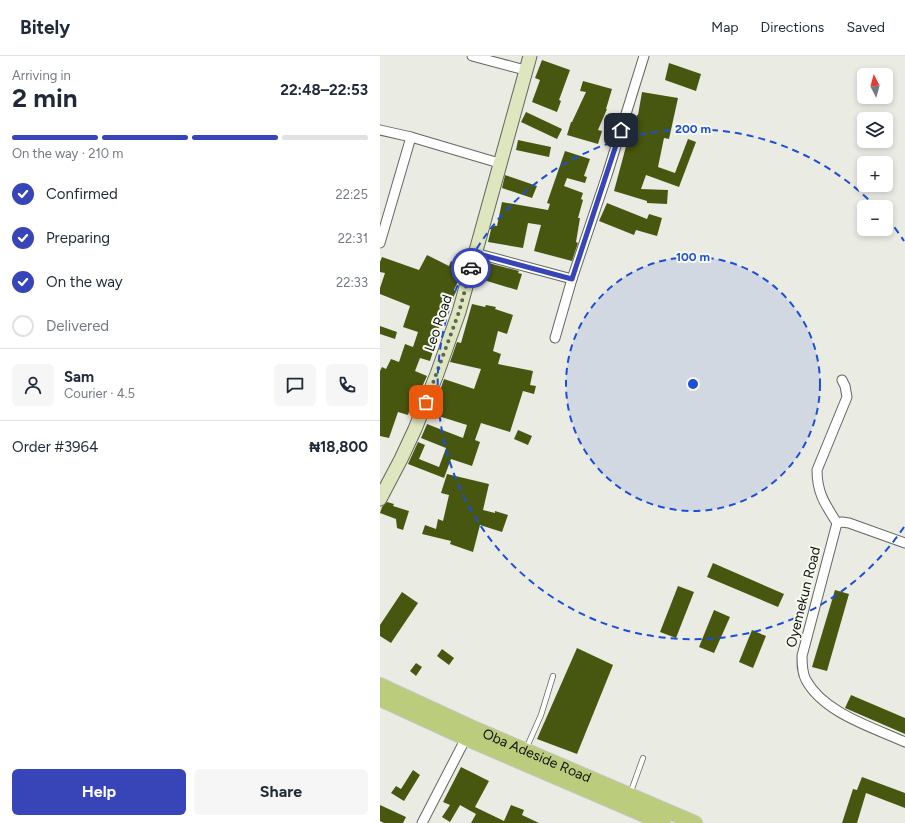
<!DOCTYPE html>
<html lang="en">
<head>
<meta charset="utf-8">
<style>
  :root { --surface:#fff; --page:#f6f6f7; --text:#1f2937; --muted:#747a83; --line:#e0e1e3; --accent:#3745b8 }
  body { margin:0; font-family:Figtree,sans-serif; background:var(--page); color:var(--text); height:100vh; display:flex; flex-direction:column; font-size:15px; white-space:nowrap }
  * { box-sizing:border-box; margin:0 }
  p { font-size:13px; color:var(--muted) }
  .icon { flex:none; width:22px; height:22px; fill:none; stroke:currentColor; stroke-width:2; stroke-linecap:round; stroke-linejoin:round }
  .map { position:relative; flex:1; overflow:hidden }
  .side { display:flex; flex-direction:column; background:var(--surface); width:380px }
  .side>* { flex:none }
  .needle { width:26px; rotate:354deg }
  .controls { position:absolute; left:477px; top:12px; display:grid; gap:8px }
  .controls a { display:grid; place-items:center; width:36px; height:36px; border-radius:6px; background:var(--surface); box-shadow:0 2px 6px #0003; font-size:20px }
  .pin { position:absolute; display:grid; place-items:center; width:34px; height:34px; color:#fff; margin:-17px; border-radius:8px; box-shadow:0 2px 6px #0006 }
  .courier { position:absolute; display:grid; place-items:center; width:40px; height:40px; margin:-20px; border:3px solid #3745b8; border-radius:50%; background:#fff; color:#222; box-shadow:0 1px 5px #0007 }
  .overview em { font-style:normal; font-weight:700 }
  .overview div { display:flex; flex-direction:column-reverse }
  .overview { display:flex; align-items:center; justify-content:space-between; height:68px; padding:0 12px }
  h1 { font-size:26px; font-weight:700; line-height:30px }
  .bar { display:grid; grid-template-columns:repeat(4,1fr); gap:6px 4px; align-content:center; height:48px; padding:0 12px }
  .bar i { height:5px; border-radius:3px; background:var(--line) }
  .bar .current { background:var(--accent) }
  .bar p { grid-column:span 4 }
  .line { display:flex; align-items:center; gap:10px; padding:0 12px; border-top:1px solid var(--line) }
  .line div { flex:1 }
  .round { display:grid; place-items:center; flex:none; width:42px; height:42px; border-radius:6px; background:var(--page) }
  ol { padding:0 12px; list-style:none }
  li { display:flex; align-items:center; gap:12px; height:44px }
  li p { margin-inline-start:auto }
  li .icon { padding:4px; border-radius:50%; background:var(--accent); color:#fff; stroke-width:4 }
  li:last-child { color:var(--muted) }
  li i { width:22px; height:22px; border:2px solid var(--line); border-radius:50% }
  .action { display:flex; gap:8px; margin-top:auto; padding:8px 12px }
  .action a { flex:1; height:46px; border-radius:6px; background:var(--accent); color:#fff; font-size:16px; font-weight:700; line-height:46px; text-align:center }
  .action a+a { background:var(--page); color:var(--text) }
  header { display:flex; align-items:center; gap:24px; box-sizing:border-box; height:56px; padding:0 20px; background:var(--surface); border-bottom:1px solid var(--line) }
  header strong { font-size:19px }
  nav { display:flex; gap:22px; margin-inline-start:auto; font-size:14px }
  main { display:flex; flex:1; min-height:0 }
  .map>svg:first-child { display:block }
  .building { fill:#48570f }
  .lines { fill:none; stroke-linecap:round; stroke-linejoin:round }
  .lane-casing { stroke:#64665f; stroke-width:6 }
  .street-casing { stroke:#64665f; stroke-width:11 }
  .secondary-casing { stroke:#64665f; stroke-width:15 }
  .primary-casing { stroke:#c6c6c6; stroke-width:16 }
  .lane { stroke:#fff; stroke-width:4.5 }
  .street { stroke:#fff; stroke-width:9 }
  .secondary { stroke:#dde6be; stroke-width:13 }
  .primary { stroke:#bbcd7d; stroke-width:14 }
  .done { stroke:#5e5f5a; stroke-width:4; stroke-dasharray:0 7.2 }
  .route { stroke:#3745b8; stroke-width:5 }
  .ring { fill:none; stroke:#1d4ed8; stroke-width:2; stroke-dasharray:7 5 }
  .labels { text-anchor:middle; stroke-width:4; stroke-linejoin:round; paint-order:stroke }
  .street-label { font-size:14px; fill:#121310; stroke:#f7faf1 }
  .centre { fill:#1d4ed8; stroke:#f7faf1; stroke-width:2 }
  .ring-label { font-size:12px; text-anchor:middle; font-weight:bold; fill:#1d4ed8; stroke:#f7faf1; stroke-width:4; stroke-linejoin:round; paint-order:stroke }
</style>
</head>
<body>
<header>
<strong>Bitely</strong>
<nav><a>Map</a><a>Directions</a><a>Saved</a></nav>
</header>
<main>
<section class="side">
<div class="overview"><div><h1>2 min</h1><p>Arriving in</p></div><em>22:48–22:53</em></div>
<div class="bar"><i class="current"></i><i class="current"></i><i class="current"></i><i></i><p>On the way · 210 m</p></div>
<ol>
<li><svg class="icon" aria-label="check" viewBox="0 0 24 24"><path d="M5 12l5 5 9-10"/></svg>Confirmed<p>22:25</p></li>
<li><svg class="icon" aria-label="check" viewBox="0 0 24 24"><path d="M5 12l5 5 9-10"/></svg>Preparing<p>22:31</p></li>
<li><svg class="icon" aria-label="check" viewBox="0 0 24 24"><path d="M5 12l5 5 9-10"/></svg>On the way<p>22:33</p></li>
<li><i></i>Delivered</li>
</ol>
<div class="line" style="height:72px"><a class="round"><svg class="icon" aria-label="person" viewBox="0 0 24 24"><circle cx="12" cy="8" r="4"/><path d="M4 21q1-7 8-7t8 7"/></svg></a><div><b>Sam</b><p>Courier · 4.5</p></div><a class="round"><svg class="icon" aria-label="chat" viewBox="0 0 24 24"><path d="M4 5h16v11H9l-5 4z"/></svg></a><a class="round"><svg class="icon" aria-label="phone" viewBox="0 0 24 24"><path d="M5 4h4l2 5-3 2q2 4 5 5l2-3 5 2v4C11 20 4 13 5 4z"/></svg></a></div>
<div class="line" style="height:52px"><div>Order #3964</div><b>₦18,800</b></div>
<div class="action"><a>Help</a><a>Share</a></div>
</section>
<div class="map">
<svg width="525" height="767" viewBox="0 0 525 767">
  <rect width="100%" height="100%" fill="#eaece4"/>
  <!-- building -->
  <g class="building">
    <polygon points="162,4 190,14 179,44 181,45 177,56 152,46 160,24 155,22"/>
    <polygon points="289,7 321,18 316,35 285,24"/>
    <polygon points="203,25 232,33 226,53 227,53 218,74 222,75 218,88 187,79 191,66 192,66 206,36 200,35"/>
    <polygon points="262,36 298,42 289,83 284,82 278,111 295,117 308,83 316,86 299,131 266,119 261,133 288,134 287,148 267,147 267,145 234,135 248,83 251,83 257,59 258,59"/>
    <polygon points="146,56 182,73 177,83 141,66"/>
    <polygon points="138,84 171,91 169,101 136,94"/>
    <polygon points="185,95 210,103 204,120 207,121 205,127 187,122 184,130 203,137 201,143 203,144 198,162 200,162 196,186 198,187 192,205 154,195 161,169 148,167 143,192 108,186 112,169 117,170 122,146 168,154 170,148 167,147"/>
    <polygon points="125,119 157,130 152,142 122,132"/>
    <polygon points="227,147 267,163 269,158 282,162 277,180 256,174 254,179 219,165"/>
    <polygon points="47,199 69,210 71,205 83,211 81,219 74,234 76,236 68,251 62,248 56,263 61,265 53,289 55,289 50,305 40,302 35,315 47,320 41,333 37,331 28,359 18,356 9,382 0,380 0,315 2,311 6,313 11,303 19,306 25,288 33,291 38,276 23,271 30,250 0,238 0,232 5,217 0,216 0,206 2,201 39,214"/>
    <polygon points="101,205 139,215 138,217 142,218 137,234 97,222"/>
    <polygon points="92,248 105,251 106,249 116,251 115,253 133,259 127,278 118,275 113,295 121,298 118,308 153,315 150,329 156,330 154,338 143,335 130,376 101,367 95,384 100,386 92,410 71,403 64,422 28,408 38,386 45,389 39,403 59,411 66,392 41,382 47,368 83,382 87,369 52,358 64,323 94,333 101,313 70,306 77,286 81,287"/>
    <polygon points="0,270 17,276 15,283 0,278"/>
    <polygon points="138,374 152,380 148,389 134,383"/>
    <polygon points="67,418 109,428 103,454 115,457 115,455 128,459 122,476 100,469 93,496 70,488 71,485 42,478 45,469 56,473 58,463 63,465 69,439 61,437"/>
    <polygon points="7,446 14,448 13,450 29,455 23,474 17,472 16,463 0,457 2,451"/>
    <polygon points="333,507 404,538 398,551 327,521"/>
    <polygon points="298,530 314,536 296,582 280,576"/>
    <polygon points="455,534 469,538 447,615 432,611"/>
    <polygon points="22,536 38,547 11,587 0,580 0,569"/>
    <polygon points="334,554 350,561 334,597 319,591"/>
    <polygon points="372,574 386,580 373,612 359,606"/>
    <polygon points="197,592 233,609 197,698 157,683"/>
    <polygon points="62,593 74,602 69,609 57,600"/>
    <polygon points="36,607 42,611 36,620 30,615"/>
    <polygon points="471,639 525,662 525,678 465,652"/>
    <polygon points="81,711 109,725 95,751 124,765 131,749 144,754 142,759 159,767 91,767 96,758 80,749 70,766 62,761 70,749 63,746"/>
    <polygon points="33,714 40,719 24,745 11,737 16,730 21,733"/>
    <polygon points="482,721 525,737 525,752 486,737 477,767 462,767 473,733 477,734"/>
    <polygon points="0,749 26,761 23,767 4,767 0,765"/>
  </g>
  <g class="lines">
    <defs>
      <g id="lane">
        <polyline points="146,693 161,659 173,620"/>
        <polyline points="250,738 263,702"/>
      </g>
      <g id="street">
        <polyline points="92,0 145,14"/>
        <polyline points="0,74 31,81 119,107"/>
        <polyline points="0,187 31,81"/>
        <polyline points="95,197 192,223"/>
        <polyline points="175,282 192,223 227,119 264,0"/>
        <path d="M 457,467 L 422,600 C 422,608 422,617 426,624 C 444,657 492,671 525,686"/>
        <path d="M 457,467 C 445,448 437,437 437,414 L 467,341 L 465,330 L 462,324"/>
        <polyline points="457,467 462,466 469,467 525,487"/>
        <polyline points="42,767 88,678"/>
      </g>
      <polyline id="secondary" points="0,443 21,403 35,373 57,318 79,256 150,0"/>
      <g id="primary">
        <path id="s1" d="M 0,629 L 91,671 L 315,767"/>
        <polyline points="0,643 85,682 283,767"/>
      </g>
    </defs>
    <!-- lane casing -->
    <use href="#lane" class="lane-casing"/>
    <!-- street casing -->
    <use href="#street" class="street-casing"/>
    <!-- secondary casing -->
    <use href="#secondary" class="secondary-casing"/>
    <!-- primary casing -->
    <use href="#primary" class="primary-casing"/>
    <!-- lane -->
    <use href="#lane" class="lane"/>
    <!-- street -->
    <use href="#street" class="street"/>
    <!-- secondary -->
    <use href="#secondary" class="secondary"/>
    <!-- primary -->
    <use href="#primary" class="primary"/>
  </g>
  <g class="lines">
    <!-- done -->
    <polyline class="done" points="46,346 79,256 91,212"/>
    <!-- route -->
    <polyline class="route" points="91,212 95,197 192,223 241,74"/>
  </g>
  <!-- distance rings -->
  <circle cx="313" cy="328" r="127" fill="#1d4ed8" fill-opacity=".12"/>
  <g class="ring">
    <circle cx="313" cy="328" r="127"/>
    <path d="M524 471A255 255 0 1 1 496 151M507 162A255 255 0 0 1 524 185"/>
  </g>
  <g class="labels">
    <!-- street labels -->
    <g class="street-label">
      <text transform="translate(58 267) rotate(-71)" y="5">Leo Road</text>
      <text transform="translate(423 541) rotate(-76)" y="5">Oyemekun Road</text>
      <text dy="5" stroke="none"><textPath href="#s1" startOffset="172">Oba Adeside Road</textPath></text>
    </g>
  </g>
  <circle cx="313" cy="328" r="6" class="centre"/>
  <g class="ring-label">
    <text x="313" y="77">200 m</text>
    <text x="313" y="205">100 m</text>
  </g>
</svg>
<div class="controls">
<a><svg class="needle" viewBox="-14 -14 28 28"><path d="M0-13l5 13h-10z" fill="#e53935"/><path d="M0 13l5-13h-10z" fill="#747a83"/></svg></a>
<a><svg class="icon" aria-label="layers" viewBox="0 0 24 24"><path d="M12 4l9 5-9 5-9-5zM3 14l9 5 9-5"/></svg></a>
<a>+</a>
<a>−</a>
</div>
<div class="pin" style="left:46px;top:346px;background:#ea580c"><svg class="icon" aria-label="bag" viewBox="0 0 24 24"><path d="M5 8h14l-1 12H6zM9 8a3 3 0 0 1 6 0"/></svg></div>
<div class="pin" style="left:241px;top:74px;background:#1f2937"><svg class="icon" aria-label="home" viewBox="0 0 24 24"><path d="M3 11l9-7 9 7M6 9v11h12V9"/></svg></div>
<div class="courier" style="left:91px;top:212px"><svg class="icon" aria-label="car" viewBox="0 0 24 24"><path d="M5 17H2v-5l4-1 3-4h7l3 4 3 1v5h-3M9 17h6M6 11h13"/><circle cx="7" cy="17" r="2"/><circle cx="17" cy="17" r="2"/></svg></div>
</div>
</main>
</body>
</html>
